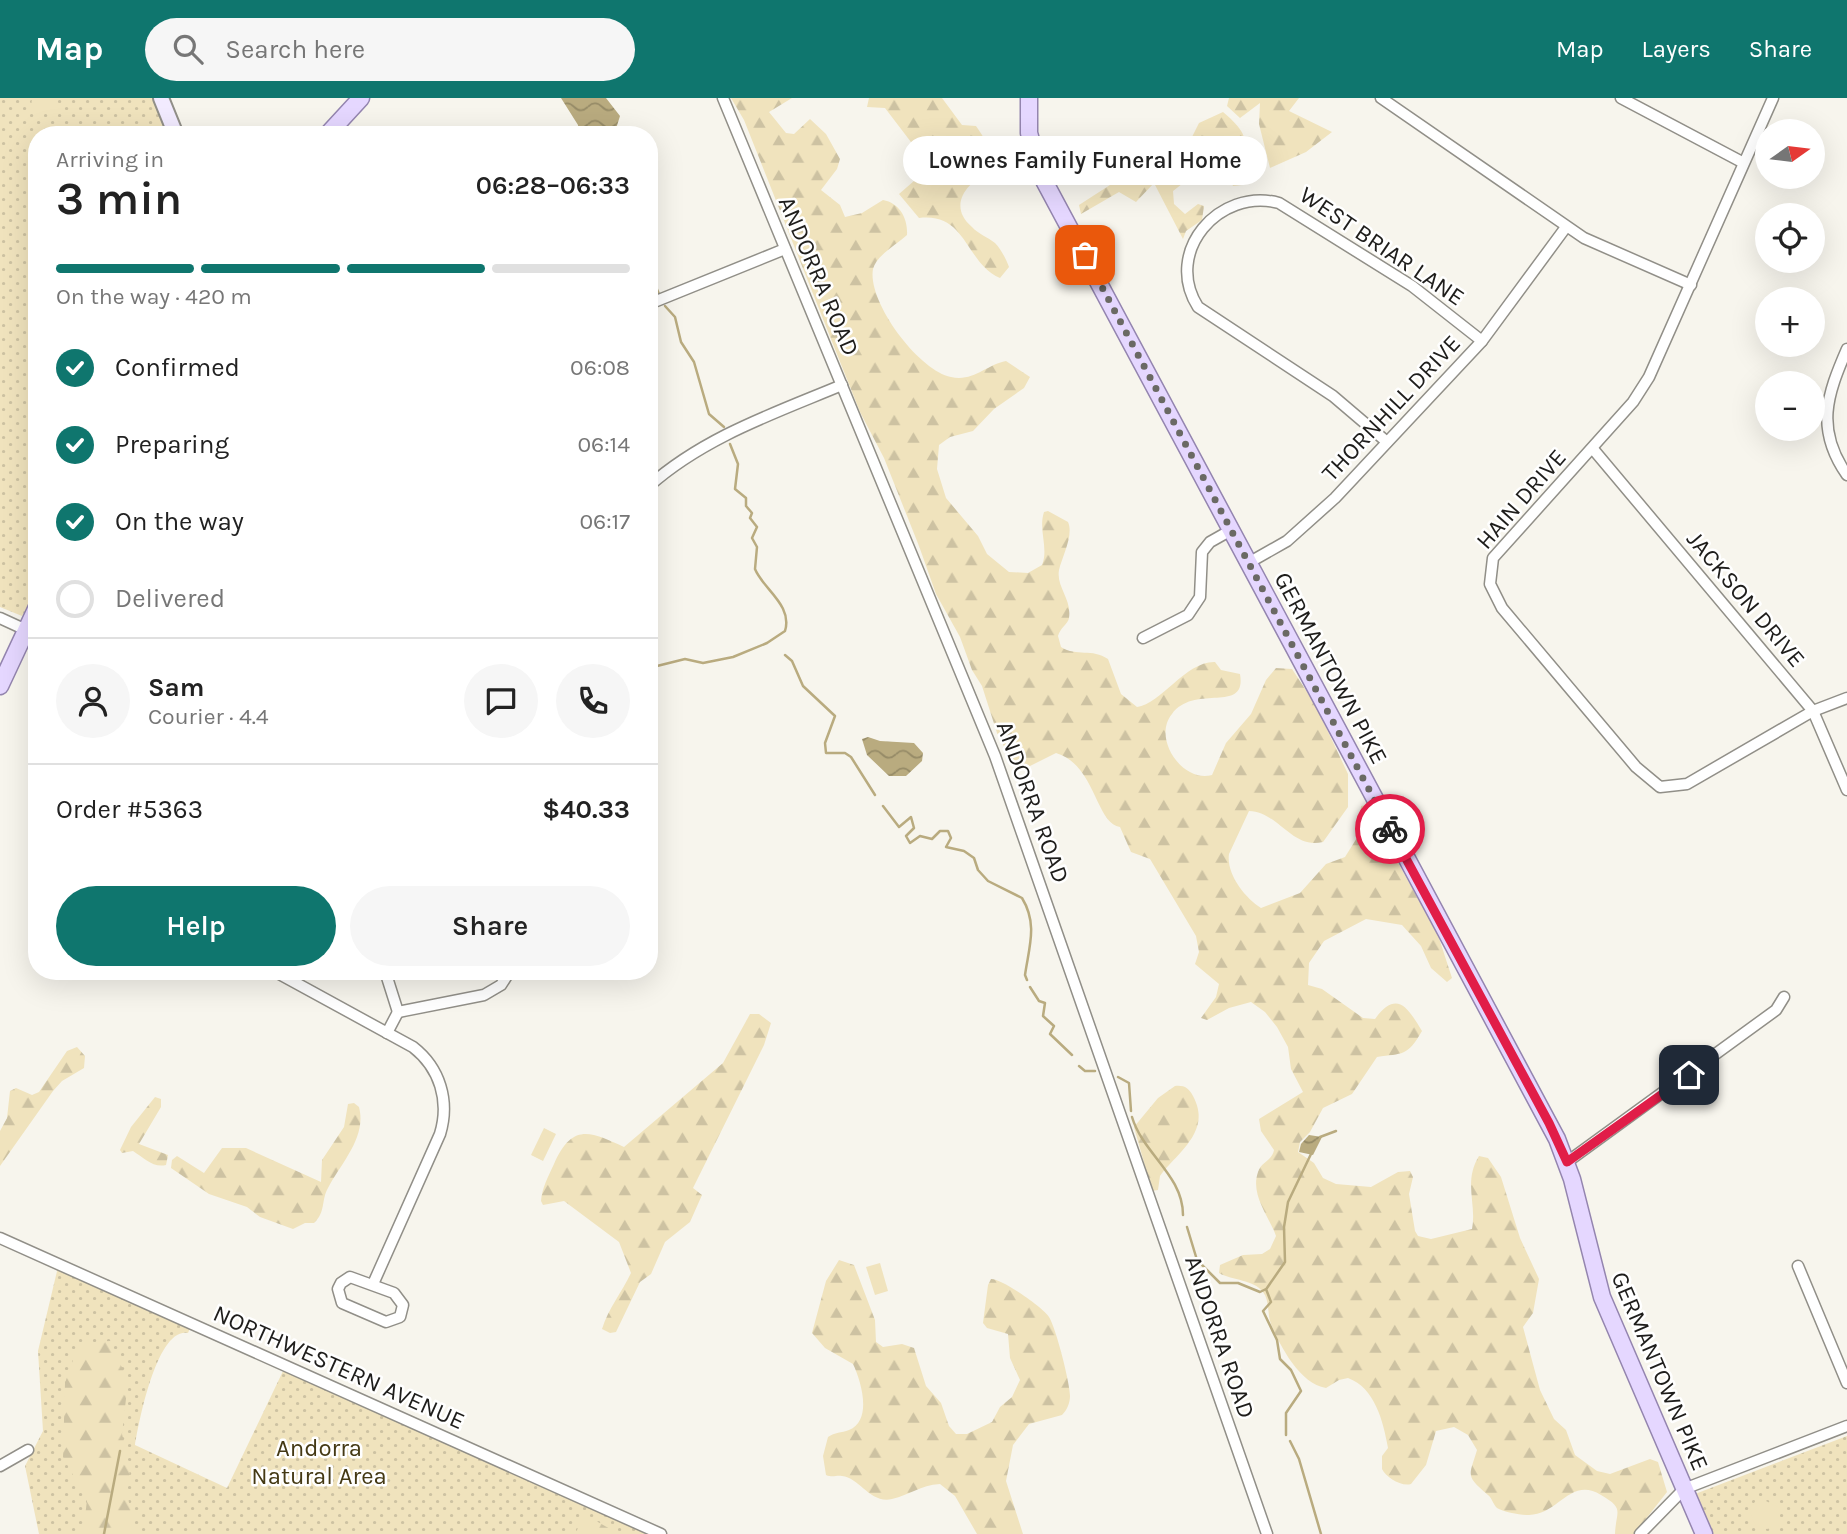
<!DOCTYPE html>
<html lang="en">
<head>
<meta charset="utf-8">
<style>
  :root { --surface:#fff; --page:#f6f6f6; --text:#222; --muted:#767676; --line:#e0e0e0; --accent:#0f766e }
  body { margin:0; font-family:Karla,sans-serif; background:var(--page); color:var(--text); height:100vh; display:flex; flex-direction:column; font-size:26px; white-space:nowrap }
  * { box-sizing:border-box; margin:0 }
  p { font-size:23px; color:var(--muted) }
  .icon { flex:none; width:38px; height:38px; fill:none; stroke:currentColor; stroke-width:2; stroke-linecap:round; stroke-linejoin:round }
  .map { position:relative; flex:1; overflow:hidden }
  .side { position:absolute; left:28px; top:28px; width:630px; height:854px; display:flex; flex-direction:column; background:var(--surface); border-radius:28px; box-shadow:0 7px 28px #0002 }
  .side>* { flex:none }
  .needle { width:46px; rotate:76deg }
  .buttons { position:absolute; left:1755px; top:21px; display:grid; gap:14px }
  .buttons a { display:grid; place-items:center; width:70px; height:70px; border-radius:50%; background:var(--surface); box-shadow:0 7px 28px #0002; font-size:35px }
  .pin { position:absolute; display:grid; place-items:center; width:60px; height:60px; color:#fff; margin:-30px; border-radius:14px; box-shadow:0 4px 10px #0006 }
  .courier { position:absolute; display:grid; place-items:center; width:70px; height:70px; margin:-35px; border:5px solid #e11d48; border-radius:50%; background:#fff; color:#222; box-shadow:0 2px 9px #0007 }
  .bubble { position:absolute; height:49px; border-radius:24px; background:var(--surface); box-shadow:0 7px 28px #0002; font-size:23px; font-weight:600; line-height:49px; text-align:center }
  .headline em { font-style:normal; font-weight:600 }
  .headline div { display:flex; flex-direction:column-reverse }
  .headline { display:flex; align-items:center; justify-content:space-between; height:119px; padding:0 28px }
  h1 { font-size:46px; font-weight:600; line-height:52px }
  .bar { display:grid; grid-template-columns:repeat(4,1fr); gap:10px 7px; align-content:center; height:84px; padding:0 28px }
  .bar i { height:9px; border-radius:5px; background:var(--line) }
  .bar .on { background:var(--accent) }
  .bar p { grid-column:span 4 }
  .line { display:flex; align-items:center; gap:18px; padding:0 28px; border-top:2px solid var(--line) }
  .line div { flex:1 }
  .round { display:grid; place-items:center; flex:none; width:74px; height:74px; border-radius:37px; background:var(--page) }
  ol { padding:0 28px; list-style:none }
  li { display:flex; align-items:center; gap:21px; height:77px }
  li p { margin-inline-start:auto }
  li .icon { padding:7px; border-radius:50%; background:var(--accent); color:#fff; stroke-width:4 }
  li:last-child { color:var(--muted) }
  li i { width:38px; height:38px; border:4px solid var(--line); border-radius:50% }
  .cta { display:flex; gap:14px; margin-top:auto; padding:14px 28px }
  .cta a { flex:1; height:80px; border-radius:42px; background:var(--accent); color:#fff; font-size:28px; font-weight:600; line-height:80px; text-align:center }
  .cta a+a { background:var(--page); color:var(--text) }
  header { display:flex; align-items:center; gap:42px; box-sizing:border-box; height:98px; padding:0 35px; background:var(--accent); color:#fff }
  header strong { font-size:33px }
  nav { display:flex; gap:38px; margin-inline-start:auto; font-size:24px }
  .search { width:490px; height:63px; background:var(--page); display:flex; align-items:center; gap:18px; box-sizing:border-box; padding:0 24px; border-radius:38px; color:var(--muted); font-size:26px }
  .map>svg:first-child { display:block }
  .grass { fill:url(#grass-dots) }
  .forest { fill:url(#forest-firs) }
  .pitch { fill:#f0e3bd }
  .water { fill:url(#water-waves) }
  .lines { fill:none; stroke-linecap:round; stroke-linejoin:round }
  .stream { stroke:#b9ab7f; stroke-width:2.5 }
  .street-casing { stroke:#918f88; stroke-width:13 }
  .secondary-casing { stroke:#918f88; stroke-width:18 }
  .primary-casing { stroke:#9485af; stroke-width:19 }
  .street { stroke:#fff; stroke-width:10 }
  .secondary { stroke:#f2ebff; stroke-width:14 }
  .primary { stroke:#e5d7ff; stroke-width:16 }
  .done { stroke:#6a6964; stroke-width:7; stroke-dasharray:0 12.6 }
  .route { stroke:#e11d48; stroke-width:9 }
  .labels { text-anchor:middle; stroke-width:5; stroke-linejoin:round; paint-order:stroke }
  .street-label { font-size:24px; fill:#1e1d1b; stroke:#fff }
  .park-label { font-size:24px; fill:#443914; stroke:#fff }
</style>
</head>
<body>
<header>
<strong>Map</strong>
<div class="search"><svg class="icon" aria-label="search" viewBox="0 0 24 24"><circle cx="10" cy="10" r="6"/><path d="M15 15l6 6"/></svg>Search here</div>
<nav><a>Map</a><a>Layers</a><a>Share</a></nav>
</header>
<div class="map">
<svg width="1847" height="1436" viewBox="0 0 1847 1436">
  <defs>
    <pattern id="grass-dots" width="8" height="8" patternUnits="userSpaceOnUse" patternTransform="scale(1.75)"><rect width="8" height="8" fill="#f0e3bd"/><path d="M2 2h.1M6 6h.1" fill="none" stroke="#cdc2a2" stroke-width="1.8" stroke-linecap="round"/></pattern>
    <pattern id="forest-firs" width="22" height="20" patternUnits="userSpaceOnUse" patternTransform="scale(1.75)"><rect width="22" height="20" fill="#f0e3bd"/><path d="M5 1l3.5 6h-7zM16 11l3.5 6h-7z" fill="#cdc2a2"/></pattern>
    <pattern id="water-waves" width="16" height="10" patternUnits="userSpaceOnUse" patternTransform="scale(1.75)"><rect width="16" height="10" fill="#b9ab7f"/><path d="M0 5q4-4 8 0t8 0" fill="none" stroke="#968b67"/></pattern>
  </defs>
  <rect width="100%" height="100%" fill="#f7f5ed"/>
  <!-- grass -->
  <g class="grass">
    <polygon points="0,0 152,0 167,37 37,37 37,493 22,518 0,509"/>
    <path d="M 58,1169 L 190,1230 L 188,1235 C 157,1229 139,1323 135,1347 L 227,1390 L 284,1271 L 657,1436 L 39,1436 L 25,1368 L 43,1333 L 38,1253 Z"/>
    <polygon points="1847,1338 1847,1436 1711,1436 1695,1396"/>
  </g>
  <!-- forest -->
  <g class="forest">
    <path d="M 731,0 L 792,0 L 769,14 L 786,35 L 794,36 L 810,21 L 826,36 L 840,61 L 837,71 L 821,92 L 840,107 L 845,119 L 862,115 L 883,102 C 900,105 908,121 907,137 C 897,146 876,158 873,171 C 867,204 919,273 951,279 C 973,284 986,267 1006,263 L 1030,279 L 1024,290 L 994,311 L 973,333 L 950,339 L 939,347 L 937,371 L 946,400 L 978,438 L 987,456 L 1009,474 L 1028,475 L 1042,467 C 1049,450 1038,432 1044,414 L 1048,413 L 1068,424 C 1074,437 1062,459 1059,472 C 1056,489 1072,501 1069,520 C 1068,526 1060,530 1058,538 L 1061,549 C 1077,559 1092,550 1108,561 L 1121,596 L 1137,609 C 1161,606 1186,563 1215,564 L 1221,572 L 1240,576 C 1247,617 1195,585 1172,616 C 1152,640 1182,685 1212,677 L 1226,645 L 1251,616 L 1266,582 L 1276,570 L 1292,571 L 1315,606 L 1348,676 L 1348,709 L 1323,744 C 1292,752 1279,714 1249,713 L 1229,756 C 1226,776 1245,800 1261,810 L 1300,795 L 1326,766 L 1345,759 L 1360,735 L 1361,708 L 1366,707 L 1438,837 L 1452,880 L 1447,884 L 1431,870 L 1421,848 L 1402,827 L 1366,821 L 1324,843 L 1309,865 L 1308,887 L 1322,891 L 1363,920 L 1375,921 C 1397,891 1408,910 1422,933 C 1407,959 1403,955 1377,959 L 1352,996 L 1323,1010 L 1310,1034 L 1300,1044 L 1298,1054 L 1314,1065 L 1323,1080 L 1336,1086 L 1371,1089 L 1398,1074 L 1410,1073 L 1413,1079 L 1409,1096 L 1415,1133 L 1418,1138 L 1431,1141 L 1472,1131 C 1477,1106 1463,1084 1479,1058 L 1488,1060 L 1501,1079 L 1520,1140 L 1539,1181 L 1533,1215 L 1523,1229 L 1540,1292 L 1554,1321 L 1566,1332 L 1575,1357 L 1597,1373 L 1610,1376 L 1650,1361 L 1658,1364 L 1667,1394 L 1634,1436 L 1615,1436 C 1616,1412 1625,1411 1601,1397 C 1570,1378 1558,1418 1528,1417 C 1521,1417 1503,1414 1497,1410 C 1493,1406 1492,1400 1488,1397 C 1465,1377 1469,1379 1477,1352 L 1468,1337 L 1454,1329 L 1436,1333 L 1426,1367 L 1411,1386 C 1401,1389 1386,1379 1382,1371 L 1382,1358 L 1388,1350 C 1383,1323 1375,1290 1348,1280 L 1339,1282 L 1326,1290 C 1300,1286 1280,1248 1271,1226 C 1267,1216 1270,1203 1263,1194 C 1253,1181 1233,1183 1219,1175 L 1220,1167 L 1243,1157 L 1262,1156 L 1270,1151 L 1276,1138 C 1269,1118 1250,1097 1258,1074 C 1261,1064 1272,1063 1274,1052 L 1261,1033 L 1259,1021 L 1303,994 L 1291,971 L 1288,949 L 1277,929 L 1265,914 L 1251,904 L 1229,910 L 1207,922 L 1201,920 L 1216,899 L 1219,886 L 1195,866 L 1199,854 L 1196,838 L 1150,761 L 1131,754 L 1120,729 C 1096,726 1095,666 1056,655 L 1024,671 L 1015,670 L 997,635 L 982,588 L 972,572 L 960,539 L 936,496 L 919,448 L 884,360 L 860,314 L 744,22 Z"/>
    <path d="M 869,0 L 942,0 L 962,27 L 976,28 C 987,44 994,55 989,74 C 967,84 947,108 972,129 C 978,136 988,139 995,145 C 1001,151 1006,161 1009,169 L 1000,180 C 965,165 967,114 919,120 L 899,96 L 930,69 L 885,10 L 867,9 Z"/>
    <polygon points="1229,0 1299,0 1289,13 1332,34 1306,54 1270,70 1259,26 1260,5 1240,20 1227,8"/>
    <path d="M 1223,14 C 1266,50 1231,51 1242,87 L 1233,88 L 1223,66 L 1214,57 L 1202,66 L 1200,77 L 1192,86 L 1182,86 L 1173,93 L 1174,106 L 1185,116 L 1198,106 L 1204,108 L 1202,122 L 1186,133 L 1183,141 L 1154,85 L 1136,104 L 1119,94 L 1081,116 L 1079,107 L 1127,76 L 1137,85 L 1151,74 L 1155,59 L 1175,54 L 1191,41 L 1199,25 Z"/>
    <path d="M 750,916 L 759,916 L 771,925 L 764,947 L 693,1090 L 702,1097 L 690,1124 L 665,1144 L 651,1176 L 640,1184 L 616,1234 L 610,1235 L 602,1231 C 608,1211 622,1194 631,1175 L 619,1144 L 564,1103 L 543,1107 L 541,1103 C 542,1090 548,1079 554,1066 C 572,1025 590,1033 624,1049 L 723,965 Z"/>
    <polygon points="77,949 85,958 84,970 62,983 53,993 0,1068 0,1033 7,1020 10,993 16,990 32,997 39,994 67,953"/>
    <path d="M 1175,988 C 1184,987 1189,990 1193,998 C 1212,1033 1179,1053 1160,1078 L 1158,1092 L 1152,1093 L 1134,1029 L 1158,1000 Z"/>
    <path d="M 155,999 L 161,1001 L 161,1009 L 139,1046 L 168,1057 L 166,1067 C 153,1070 144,1060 133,1053 L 122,1055 L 120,1052 L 131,1029 Z"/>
    <path d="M 354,1005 L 359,1009 C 367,1039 341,1065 328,1090 C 321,1102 326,1114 314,1125 L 305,1125 L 293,1131 L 260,1119 L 247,1109 L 209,1096 L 171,1070 L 172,1062 L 177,1058 L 204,1075 L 222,1050 L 246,1050 L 321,1084 L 322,1062 L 344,1029 L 348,1006 Z"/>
    <path d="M 839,1162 L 854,1167 L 875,1222 L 876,1244 L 883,1249 L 902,1246 L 914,1250 L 926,1288 L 941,1305 L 949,1328 L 956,1336 L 967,1336 L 992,1324 L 1000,1309 L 1012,1299 L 1020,1282 L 1010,1260 L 1008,1236 L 987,1230 L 983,1225 L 988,1187 L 991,1181 C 1001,1180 1044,1210 1049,1219 C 1056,1230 1070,1285 1070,1298 C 1070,1305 1067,1312 1062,1317 L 1029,1326 L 1013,1347 L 1006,1383 L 1023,1436 L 977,1436 L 955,1398 L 940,1386 C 920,1387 910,1397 892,1401 C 870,1406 860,1380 842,1378 C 836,1377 833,1380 826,1377 L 823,1358 L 828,1339 C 835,1334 841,1335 849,1332 C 873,1322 861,1283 853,1266 L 825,1250 L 812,1235 L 826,1183 Z"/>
    <polygon points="110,1243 128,1283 122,1336 130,1370 127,1396 133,1422 140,1436 83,1436 87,1402 63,1359 65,1285 73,1262 84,1245"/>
    <polygon points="582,1415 619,1436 576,1436"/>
  </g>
  <!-- pitch -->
  <g class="pitch">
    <polygon points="32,0 55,0 58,7 54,12 35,14 31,10"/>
    <polygon points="544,1030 556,1036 543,1063 531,1057"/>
    <polygon points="880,1165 888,1193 875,1197 866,1169"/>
    <polygon points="1758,1399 1780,1410 1780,1427 1767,1431 1756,1428 1749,1413"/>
  </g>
  <!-- water -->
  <g class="water">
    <polygon points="561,0 606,0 620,18 614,37 579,37 578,27"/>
    <polygon points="868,639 880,643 914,645 923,655 922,663 906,678 889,678 867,657 862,641"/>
    <polygon points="1309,1037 1322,1039 1313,1057 1299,1054 1301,1046"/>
  </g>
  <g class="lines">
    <!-- stream -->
    <g class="stream">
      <polyline points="649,173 659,196"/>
      <polyline points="665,208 675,219 681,244 694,264 709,316 724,329"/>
      <polyline points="785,557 792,563 803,588 835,618 825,645 826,655 845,655 851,659 875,697"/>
      <path d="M 649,570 L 685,561 L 703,565 L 733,559 L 767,545 L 785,533 C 793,507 763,491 755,471 L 757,449 L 752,440 L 757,429 L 750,420 L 752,415 L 746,408 L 746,400 L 735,391 L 738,366 L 730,346"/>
      <path d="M 883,708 L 899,729 L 911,719 L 914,730 L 906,738 L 910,745 L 920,738 L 932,741 L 940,733 L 948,733 L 951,740 L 946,749 L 964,753 L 974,760 L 978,772 L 988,783 L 1022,800 C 1038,826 1029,849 1025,877 L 1027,882"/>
      <polyline points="1030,889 1039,903 1045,905 1043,918 1054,928 1050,936 1072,957"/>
      <polyline points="1079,968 1085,973 1095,973"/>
      <polyline points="1118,979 1129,985 1131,1013"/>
      <path d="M 1132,1019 C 1143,1056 1183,1077 1183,1117"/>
      <polyline points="1320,1039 1336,1033"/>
      <polyline points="1187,1129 1197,1162 1220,1185 1238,1185 1260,1194 1266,1191 1271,1204 1263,1213 1277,1242 1280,1261 1291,1272 1301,1293 1286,1315 1286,1337"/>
      <polyline points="1267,1190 1285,1164 1284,1129 1288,1104 1311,1056"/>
      <polyline points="1290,1343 1299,1361 1321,1436"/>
      <polyline points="104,1436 120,1353"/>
    </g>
    <defs>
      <g id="street">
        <polyline points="723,0 995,658 1267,1436"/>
        <polyline points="1381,0 1584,140 1691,187"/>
        <polyline points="1621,0 1742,64"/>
        <polyline points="1773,0 1649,279 1633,304 1493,460 1490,486 1502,510 1636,669 1660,689 1687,686 1813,613 1847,600"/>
        <polyline points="649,206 785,151"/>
        <path d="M 1847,251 C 1827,297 1815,331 1847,377"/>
        <path d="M 1387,344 L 1333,298 L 1198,209 C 1163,154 1219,89 1279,105 L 1412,188 L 1482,243"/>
        <polyline points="1593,351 1813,613 1847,692"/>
        <path d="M 649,388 C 704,339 775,315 842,287"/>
        <polyline points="1250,464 1287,443 1335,400 1482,243 1566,129"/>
        <polyline points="0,520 37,537"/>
        <polyline points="1143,540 1188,517 1200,499 1202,454 1210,444 1233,431"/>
        <path d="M 274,873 L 413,949 C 440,970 450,1003 440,1036 L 373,1186"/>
        <polyline points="385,873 398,914"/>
        <polyline points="398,914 484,897 501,887 510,873"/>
        <polyline points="387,935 398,914"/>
        <polyline points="1567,1064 1776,912 1784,899"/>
        <polyline points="0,1140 661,1436"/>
        <polyline points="1798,1168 1847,1285"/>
        <polygon points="350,1179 394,1195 403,1207 400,1219 386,1224 342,1205 338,1191 341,1185"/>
        <polyline points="0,1368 28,1352"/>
        <polyline points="1640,1436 1684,1391 1847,1328"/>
      </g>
      <polyline id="secondary" points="161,0 176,37"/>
      <g id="primary">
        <polyline points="1029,0 1029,35 1041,77 1557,1041 1572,1081 1602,1199 1704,1436"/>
        <polyline points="327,37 361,0"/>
        <polyline points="0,588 37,509"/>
      </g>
    </defs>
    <!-- street casing -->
    <use href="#street" class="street-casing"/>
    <!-- secondary casing -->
    <use href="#secondary" class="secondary-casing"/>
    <!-- primary casing -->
    <use href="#primary" class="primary-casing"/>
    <!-- street -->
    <use href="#street" class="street"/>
    <!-- secondary -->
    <use href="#secondary" class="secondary"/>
    <!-- primary -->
    <use href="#primary" class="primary"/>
  </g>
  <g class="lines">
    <!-- done -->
    <polyline class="done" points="1085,157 1390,731"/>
    <!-- route -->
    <polyline class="route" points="1390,731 1549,1025 1567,1064 1689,977"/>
  </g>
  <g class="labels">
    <!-- street labels -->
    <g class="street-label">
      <text transform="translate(1382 148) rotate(34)" y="8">WEST BRIAR LANE</text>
      <text transform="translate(819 178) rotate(67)" y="8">ANDORRA ROAD</text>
      <text transform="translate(1391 310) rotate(-47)" y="8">THORNHILL DRIVE</text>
      <text transform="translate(1521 401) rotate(-49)" y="8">HAIN DRIVE</text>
      <text transform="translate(1746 501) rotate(50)" y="8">JACKSON DRIVE</text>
      <text transform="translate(1331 570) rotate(62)" y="8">GERMANTOWN PIKE</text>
      <text transform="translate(1033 704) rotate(70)" y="8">ANDORRA ROAD</text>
      <text transform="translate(1220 1239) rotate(71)" y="8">ANDORRA ROAD</text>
      <text transform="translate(339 1269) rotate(24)" y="8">NORTHWESTERN AVENUE</text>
      <text transform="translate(1660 1273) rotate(67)" y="8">GERMANTOWN PIKE</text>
    </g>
    <!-- park labels -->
    <g class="park-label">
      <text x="319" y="1358">Andorra<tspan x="319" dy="28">Natural Area</tspan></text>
    </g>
  </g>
</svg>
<div class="buttons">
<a><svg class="needle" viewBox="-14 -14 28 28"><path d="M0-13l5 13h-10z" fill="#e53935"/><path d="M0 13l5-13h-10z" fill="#767676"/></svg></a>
<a><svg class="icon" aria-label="locate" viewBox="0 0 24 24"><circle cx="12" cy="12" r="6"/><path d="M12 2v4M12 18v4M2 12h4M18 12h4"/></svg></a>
<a>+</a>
<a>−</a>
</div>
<div class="pin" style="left:1085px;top:157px;background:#ea580c"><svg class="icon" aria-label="bag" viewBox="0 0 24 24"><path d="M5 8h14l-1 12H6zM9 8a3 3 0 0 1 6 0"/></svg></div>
<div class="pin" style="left:1689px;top:977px;background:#1f2937"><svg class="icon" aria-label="home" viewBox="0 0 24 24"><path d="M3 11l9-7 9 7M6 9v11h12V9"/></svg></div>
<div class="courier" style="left:1390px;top:731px"><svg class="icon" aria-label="bike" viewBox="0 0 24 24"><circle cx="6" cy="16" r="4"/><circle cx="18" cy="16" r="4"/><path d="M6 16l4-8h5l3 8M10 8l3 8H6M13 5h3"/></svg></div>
<div class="bubble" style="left:903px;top:38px;width:364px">Lownes Family Funeral Home</div>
<section class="side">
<div class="headline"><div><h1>3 min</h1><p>Arriving in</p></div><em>06:28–06:33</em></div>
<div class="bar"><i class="on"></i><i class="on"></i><i class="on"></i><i></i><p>On the way · 420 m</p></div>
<ol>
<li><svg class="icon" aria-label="check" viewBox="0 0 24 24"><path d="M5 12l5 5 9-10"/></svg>Confirmed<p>06:08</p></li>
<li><svg class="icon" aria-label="check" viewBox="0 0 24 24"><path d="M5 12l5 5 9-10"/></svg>Preparing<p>06:14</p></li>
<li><svg class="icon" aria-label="check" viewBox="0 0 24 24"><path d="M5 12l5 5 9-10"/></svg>On the way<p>06:17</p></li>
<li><i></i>Delivered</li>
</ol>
<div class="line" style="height:126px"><a class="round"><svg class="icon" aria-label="person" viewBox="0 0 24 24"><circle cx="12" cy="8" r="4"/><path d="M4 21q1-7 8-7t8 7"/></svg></a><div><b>Sam</b><p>Courier · 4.4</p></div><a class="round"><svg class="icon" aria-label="chat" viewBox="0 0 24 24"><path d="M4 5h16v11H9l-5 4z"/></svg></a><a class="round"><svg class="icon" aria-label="phone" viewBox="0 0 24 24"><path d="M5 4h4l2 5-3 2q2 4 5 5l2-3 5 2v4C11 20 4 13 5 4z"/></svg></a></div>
<div class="line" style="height:91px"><div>Order #5363</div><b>$40.33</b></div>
<div class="cta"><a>Help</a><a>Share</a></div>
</section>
</div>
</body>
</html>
